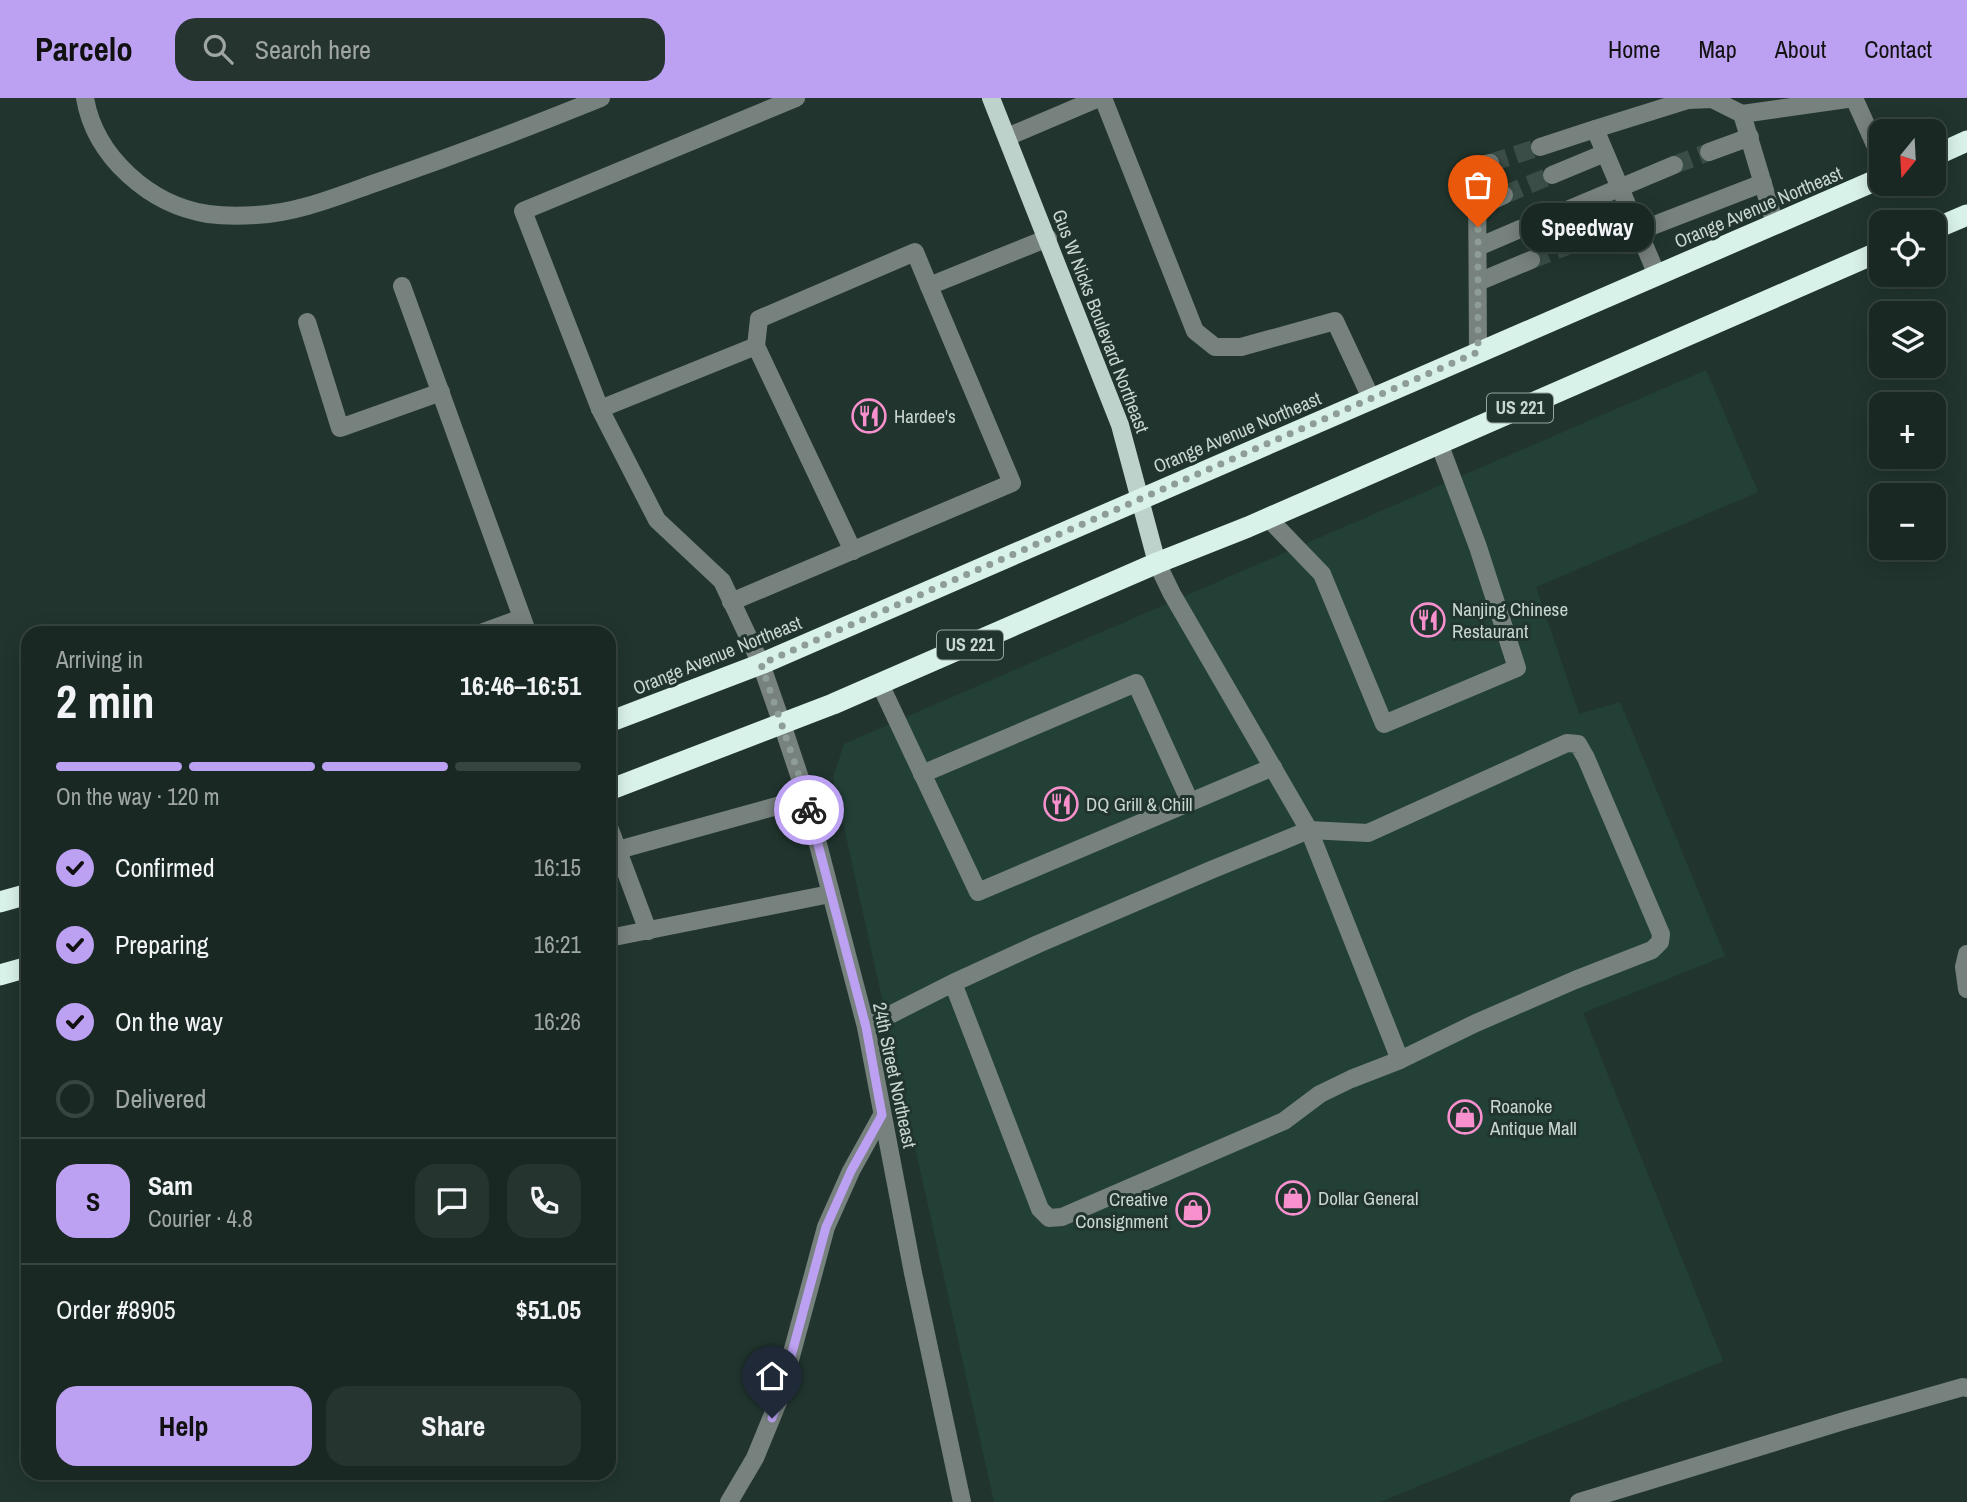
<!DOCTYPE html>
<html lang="en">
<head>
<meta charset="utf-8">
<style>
  :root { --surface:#192822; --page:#26342f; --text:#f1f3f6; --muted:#9fa6a5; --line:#374440; --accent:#bca0f2 }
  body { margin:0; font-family:"Archivo Narrow",sans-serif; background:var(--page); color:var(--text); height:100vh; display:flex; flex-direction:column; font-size:26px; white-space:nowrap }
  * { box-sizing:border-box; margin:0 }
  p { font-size:23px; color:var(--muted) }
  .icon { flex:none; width:38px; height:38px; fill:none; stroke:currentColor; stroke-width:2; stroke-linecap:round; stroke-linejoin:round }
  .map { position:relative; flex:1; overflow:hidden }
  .details { position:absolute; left:21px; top:528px; width:595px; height:854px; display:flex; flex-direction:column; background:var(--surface); border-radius:21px; box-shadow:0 4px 18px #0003,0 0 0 2px var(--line) }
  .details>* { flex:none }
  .needle { width:46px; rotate:198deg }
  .buttons { position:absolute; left:1869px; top:21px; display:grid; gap:14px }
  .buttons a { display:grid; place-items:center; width:77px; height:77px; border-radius:14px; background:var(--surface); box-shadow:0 4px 18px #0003,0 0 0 2px var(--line); font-size:35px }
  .pin { position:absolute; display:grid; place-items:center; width:60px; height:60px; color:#fff; margin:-72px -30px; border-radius:50% 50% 50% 0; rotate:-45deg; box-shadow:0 0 7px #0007 }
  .pin .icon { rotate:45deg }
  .courier { position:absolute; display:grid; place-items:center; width:70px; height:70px; margin:-35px; border:5px solid #bca0f2; border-radius:50%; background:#fff; color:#222; box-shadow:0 2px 9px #0007 }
  .bubble { position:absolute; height:49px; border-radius:21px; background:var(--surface); box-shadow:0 4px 18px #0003,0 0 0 2px var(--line); font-size:23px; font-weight:700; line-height:49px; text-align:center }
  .head em { font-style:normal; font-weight:700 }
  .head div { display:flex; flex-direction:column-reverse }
  .head { display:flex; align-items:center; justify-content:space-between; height:119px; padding:0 35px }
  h1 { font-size:46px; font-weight:700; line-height:52px }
  .bar { display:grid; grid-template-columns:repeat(4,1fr); gap:10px 7px; align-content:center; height:84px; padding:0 35px }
  .bar i { height:9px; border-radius:5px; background:var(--line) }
  .bar .current { background:var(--accent) }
  .bar p { grid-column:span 4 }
  .line { display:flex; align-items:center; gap:18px; padding:0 35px; border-top:2px solid var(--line) }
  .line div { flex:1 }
  .round { display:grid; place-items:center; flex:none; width:74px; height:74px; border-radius:21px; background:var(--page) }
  ol { padding:0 35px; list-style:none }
  li { display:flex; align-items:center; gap:21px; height:77px }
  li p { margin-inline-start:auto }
  li .icon { padding:7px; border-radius:50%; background:var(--accent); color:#111; stroke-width:4 }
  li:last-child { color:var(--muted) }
  li i { width:38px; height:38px; border:4px solid var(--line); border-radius:50% }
  .cta { display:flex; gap:14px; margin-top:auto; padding:14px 35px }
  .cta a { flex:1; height:80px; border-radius:21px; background:var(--accent); color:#111; font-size:28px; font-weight:700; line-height:80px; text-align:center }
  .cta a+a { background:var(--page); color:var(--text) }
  header { display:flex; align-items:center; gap:42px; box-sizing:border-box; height:98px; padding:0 35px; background:var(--accent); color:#111 }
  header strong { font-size:33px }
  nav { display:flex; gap:38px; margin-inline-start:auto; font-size:24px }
  .search { width:490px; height:63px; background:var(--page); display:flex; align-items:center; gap:18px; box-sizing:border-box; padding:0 24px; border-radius:21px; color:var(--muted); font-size:26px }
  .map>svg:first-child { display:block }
  .built { fill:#234037 }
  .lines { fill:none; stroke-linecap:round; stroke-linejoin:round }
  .minor-tunnel { stroke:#3a4d46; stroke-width:18; stroke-dasharray:18 9; stroke-linecap:butt }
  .minor { stroke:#77817d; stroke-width:18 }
  .major { stroke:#bdd2ca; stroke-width:18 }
  .highway { stroke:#d9f2e9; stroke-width:21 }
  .done { stroke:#8e9d97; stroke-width:7; stroke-dasharray:0 12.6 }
  .route { stroke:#bca0f2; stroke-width:9 }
  .labels { text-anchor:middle; stroke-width:6; stroke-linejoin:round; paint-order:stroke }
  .shield { fill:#21352e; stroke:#97a59f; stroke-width:2 }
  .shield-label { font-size:18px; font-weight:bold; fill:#c9d5d0 }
  .street-label { font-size:19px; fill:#c9d5d0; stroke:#21352e }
  .poi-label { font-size:19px; fill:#c9d5d0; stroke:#21352e; text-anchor:start }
</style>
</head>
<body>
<header>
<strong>Parcelo</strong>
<div class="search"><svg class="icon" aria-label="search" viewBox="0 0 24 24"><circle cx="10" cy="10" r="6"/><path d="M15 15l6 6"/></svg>Search here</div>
<nav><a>Home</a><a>Map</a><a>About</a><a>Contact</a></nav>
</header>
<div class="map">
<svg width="1967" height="1404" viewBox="0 0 1967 1404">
  <rect width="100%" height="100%" fill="#21352e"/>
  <!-- built -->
  <polygon class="built" points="1706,272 1758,394 1536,489 1579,616 1620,604 1725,858 1583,915 1723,1263 1380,1404 994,1404 833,680 844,646"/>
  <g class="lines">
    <!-- minor-tunnel -->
    <g class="minor-tunnel">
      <polyline points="1490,65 1540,49"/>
      <polyline points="1674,67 1709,54"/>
      <polyline points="1504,97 1552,77"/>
      <polyline points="1520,131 1567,112"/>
      <polyline points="1531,162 1580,143"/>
    </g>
    <!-- minor -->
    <g class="minor">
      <path d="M 85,0 C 95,59 150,107 208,116 C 223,118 241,118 256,117 C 298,115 338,98 378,84 C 453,58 527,30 601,0"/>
      <polyline points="796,0 523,113 600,311 657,422 722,483 761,566 782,626 803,689 866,929 913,1175 962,1404"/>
      <polyline points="1103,0 1195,233 1215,249 1241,249 1335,223 1371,300"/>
      <polyline points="1595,31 1688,2 1712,1 1742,16"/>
      <polyline points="1007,39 1099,0"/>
      <polyline points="1540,49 1595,31 1657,177"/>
      <polyline points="1709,54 1750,39"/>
      <polyline points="1552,77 1605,55"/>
      <polyline points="1478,109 1504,97"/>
      <polyline points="1567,112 1674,67"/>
      <polyline points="1775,126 1742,16 1854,0 1881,60"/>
      <polyline points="1639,133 1763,85"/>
      <polyline points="1580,143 1633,122"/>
      <polyline points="1478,149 1520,131"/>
      <polyline points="1478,184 1531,162"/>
      <polyline points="402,188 528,536"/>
      <polyline points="307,224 340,330 441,294"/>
      <polyline points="1478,254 1477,68 1490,65"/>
      <polyline points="600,311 756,248"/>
      <polyline points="1268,420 1322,476 1384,626 1517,570 1478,449 1439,345"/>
      <polyline points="853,453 756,248 759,221 915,154 929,188"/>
      <polyline points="1157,465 1172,496 1309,732 1400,962"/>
      <polyline points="731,504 1012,385 929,188 1048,140"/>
      <polyline points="478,536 522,520"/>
      <polyline points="880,586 978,794 1273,669"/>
      <polyline points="922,676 1136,585 1190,704"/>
      <polyline points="609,729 648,833"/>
      <polyline points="618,752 806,700"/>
      <polyline points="609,840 830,796"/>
      <polyline points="1967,856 1964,869 1967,891"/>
      <polyline points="866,929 953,885 1038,846 1211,772 1309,732 1368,735 1567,645 1578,646 1586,660 1661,836 1660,844 1652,852 1575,882 1476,925 1400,962 1351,981 1320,996 1284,1023 1062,1119 1049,1120 1040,1111 953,885"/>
      <polyline points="729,1404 755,1360 780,1299 826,1129 851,1073 882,1017"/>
      <polyline points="1579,1404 1847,1322 1963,1289 1967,1290"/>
    </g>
    <!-- major -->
    <polyline class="major" points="991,0 1120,327 1157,465"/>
    <!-- highway -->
    <g class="highway">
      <polyline points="1934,58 1967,43"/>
      <polyline points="1934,131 1967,117"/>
      <polyline points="609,624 761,566 1881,80"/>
      <polyline points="609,692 833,606 1157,465 1248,429 1881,153"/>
      <polyline points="0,804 28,796"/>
      <polyline points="0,877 28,869"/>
    </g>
  </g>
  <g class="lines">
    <!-- done -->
    <polyline class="done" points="809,712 803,689 761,566 1478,254 1478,129"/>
    <!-- route -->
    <polyline class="route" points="772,1320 780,1299 826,1129 851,1073 882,1017 866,929 809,712"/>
  </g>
  <!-- icons -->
  <defs>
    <symbol id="restaurant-ring" viewBox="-11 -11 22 22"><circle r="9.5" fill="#21352e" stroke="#f790cd" stroke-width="1.5"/><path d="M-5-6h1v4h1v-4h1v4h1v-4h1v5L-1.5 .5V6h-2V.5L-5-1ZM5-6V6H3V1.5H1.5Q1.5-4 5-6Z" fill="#f790cd"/></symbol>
    <symbol id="shop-ring" viewBox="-11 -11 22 22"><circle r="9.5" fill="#21352e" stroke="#f790cd" stroke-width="1.5"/><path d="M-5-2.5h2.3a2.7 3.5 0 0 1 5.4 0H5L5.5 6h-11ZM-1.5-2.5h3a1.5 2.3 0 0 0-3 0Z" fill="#f790cd"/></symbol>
  </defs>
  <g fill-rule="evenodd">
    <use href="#restaurant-ring" x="850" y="299" width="38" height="38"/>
    <use href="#restaurant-ring" x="1409" y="503" width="38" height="38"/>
    <use href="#restaurant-ring" x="1042" y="687" width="38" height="38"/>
    <use href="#shop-ring" x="1446" y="1000" width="38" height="38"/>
    <use href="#shop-ring" x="1274" y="1081" width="38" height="38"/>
    <use href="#shop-ring" x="1174" y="1093" width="38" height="38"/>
  </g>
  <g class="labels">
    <!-- shield labels -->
    <g class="shield">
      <rect x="1487" y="295.5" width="66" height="29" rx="5"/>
      <rect x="937" y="532.5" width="66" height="29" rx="5"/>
    </g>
    <g class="shield-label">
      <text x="1520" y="316">US 221</text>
      <text x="970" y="553">US 221</text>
    </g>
    <!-- street labels -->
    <g class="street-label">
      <text transform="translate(1758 109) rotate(-23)" y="7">Orange Avenue Northeast</text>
      <text transform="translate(1101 223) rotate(69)" y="7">Gus W Nicks Boulevard Northeast</text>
      <text transform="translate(1237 334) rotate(-23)" y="7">Orange Avenue Northeast</text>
      <text transform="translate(717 557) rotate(-22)" y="7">Orange Avenue Northeast</text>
      <text transform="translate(895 977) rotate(78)" y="7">24th Street Northeast</text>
    </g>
    <!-- poi labels -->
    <g class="poi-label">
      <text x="894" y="325">Hardee's</text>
      <text x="1452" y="518">Nanjing Chinese<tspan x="1452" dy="22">Restaurant</tspan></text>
      <text x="1086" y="713">DQ Grill &amp; Chill</text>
      <text x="1490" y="1015">Roanoke<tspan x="1490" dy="22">Antique Mall</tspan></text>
      <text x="1318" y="1107">Dollar General</text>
      <text x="1168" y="1108" text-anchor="end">Creative<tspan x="1168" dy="22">Consignment</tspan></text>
    </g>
  </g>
</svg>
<div class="buttons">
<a><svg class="needle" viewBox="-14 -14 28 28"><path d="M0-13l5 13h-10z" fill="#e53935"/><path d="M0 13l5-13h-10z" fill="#9fa6a5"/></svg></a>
<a><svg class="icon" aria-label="locate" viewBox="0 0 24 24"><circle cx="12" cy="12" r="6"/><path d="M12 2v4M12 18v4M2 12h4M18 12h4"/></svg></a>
<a><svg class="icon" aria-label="layers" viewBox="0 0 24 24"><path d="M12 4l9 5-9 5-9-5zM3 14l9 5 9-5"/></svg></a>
<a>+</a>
<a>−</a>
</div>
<div class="pin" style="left:1478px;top:129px;background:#ea580c"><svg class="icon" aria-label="bag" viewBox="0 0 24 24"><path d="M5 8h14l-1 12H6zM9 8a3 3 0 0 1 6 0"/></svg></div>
<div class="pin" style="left:772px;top:1320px;background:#1f2937"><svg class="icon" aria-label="home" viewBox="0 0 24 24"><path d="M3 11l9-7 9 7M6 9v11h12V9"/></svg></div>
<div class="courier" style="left:809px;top:712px"><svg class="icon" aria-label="bike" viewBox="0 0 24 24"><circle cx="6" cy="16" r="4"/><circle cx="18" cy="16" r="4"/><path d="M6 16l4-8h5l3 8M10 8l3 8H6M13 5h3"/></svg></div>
<div class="bubble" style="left:1521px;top:105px;width:133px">Speedway</div>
<section class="details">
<div class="head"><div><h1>2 min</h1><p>Arriving in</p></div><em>16:46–16:51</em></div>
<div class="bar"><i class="current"></i><i class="current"></i><i class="current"></i><i></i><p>On the way · 120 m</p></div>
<ol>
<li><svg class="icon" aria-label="check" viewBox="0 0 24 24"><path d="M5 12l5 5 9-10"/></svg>Confirmed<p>16:15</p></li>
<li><svg class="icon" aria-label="check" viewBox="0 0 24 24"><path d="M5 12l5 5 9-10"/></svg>Preparing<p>16:21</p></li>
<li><svg class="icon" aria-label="check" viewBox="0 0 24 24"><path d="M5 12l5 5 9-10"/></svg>On the way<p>16:26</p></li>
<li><i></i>Delivered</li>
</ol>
<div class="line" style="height:126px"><b class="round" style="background:var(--accent);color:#111">S</b><div><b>Sam</b><p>Courier · 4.8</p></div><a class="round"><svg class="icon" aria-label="chat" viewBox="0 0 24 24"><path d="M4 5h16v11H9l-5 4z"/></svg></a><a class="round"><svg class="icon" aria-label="phone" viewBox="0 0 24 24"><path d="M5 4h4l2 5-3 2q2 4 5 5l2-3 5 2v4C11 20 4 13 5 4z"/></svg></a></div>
<div class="line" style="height:91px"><div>Order #8905</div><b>$51.05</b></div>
<div class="cta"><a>Help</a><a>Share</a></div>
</section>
</div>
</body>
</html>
